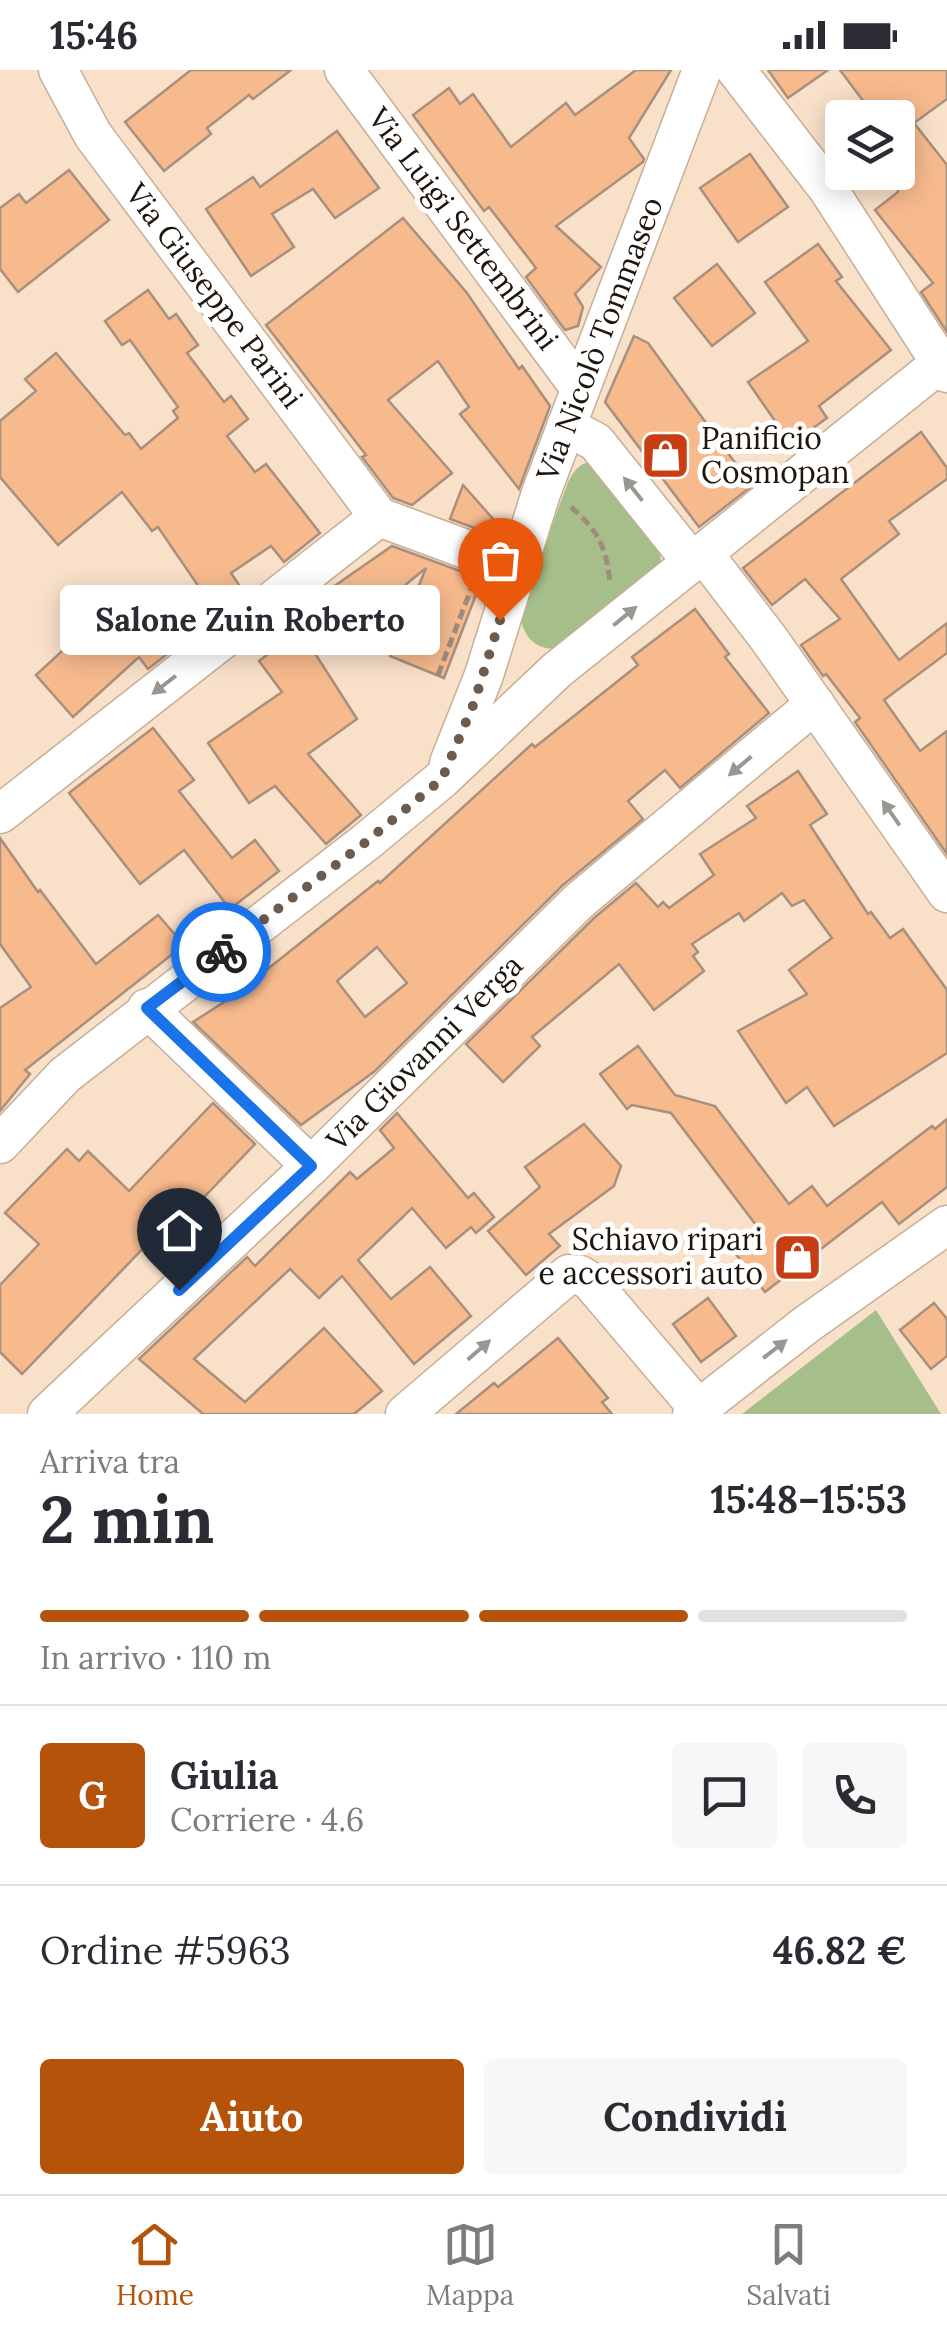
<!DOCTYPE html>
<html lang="it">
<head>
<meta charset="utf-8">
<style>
  :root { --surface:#fff; --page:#f7f7f7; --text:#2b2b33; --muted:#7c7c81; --line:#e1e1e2; --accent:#b45309 }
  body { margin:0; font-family:Lora,serif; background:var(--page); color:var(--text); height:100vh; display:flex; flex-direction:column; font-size:38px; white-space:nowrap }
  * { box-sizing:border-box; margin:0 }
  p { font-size:32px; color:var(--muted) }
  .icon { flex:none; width:55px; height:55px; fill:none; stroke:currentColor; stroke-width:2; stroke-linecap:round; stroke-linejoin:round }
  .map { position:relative; height:1344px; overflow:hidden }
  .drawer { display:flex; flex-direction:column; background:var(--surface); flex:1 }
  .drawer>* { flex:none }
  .controls { position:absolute; left:825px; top:30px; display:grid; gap:20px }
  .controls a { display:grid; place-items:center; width:90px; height:90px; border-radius:10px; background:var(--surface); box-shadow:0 5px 25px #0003; font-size:50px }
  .pin { position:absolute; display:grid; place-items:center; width:85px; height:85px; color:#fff; margin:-102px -42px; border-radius:50% 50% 50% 0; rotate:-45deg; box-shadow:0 0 10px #0007 }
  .pin .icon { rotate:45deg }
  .courier { position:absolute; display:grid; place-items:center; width:100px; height:100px; margin:-50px; border:8px solid #1a73e8; border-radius:50%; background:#fff; color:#222; box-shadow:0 2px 12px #0007 }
  .bubble { position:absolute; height:70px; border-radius:10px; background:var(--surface); box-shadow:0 5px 25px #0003; font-size:32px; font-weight:700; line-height:70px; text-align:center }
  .head em { font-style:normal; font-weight:700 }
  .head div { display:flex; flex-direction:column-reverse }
  .head { display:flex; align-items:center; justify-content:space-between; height:170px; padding:0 40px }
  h1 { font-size:65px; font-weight:700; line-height:75px }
  .bar { display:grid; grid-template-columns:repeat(4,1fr); gap:15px 10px; align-content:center; height:120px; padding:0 40px }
  .bar i { height:12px; border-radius:8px; background:var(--line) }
  .bar .active { background:var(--accent) }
  .bar p { grid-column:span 4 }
  .line { display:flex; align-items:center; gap:25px; padding:0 40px; border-top:2px solid var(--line) }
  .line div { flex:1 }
  .round { display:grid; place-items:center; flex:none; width:105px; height:105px; border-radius:10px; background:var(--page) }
  .primary-button { display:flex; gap:20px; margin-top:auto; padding:20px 40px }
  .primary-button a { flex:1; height:115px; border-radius:10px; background:var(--accent); color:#fff; font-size:40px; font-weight:700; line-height:115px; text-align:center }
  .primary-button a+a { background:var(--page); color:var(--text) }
  .status { display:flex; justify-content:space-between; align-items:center; height:70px; padding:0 50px; background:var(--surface); direction:ltr }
  .status svg { height:28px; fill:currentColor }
  .tabs { display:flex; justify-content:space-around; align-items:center; height:140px; border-top:2px solid var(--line); background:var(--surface); font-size:28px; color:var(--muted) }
  .tabs a { display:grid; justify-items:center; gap:5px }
  .tabs .active { color:var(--accent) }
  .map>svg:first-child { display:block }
  .green { fill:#a6be89 }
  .building { fill:#f7ba8d; stroke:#a98f7d; stroke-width:2.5; fill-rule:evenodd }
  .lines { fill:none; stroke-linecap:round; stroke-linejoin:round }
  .minor-casing { stroke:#c6ae98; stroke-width:41 }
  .path { stroke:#9f8c7c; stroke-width:5; stroke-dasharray:10 5; stroke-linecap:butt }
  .minor { stroke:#fff; stroke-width:38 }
  .oneway { fill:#9a9692 }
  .done { stroke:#6b5c4f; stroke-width:10; stroke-dasharray:0 18 }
  .route { stroke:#1a73e8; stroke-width:12 }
  .labels { text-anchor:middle; stroke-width:10; stroke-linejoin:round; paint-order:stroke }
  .street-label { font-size:30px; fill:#1e150d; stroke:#fff }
  .poi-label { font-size:30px; fill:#1e150d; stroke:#fff; text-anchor:start }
</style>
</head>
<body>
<div class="status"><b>15:46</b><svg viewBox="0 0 49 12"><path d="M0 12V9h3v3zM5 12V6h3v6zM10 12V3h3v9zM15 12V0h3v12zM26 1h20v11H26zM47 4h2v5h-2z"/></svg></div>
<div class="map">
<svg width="947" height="1344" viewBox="0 0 947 1344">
  <rect width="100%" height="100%" fill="#f9e0c9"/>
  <!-- green -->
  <g class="green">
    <path d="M 591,392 L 660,479 L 661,497 L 559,578 C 535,582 522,565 520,543 L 568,412 C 574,402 578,393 591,392 Z"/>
    <polygon points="876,1240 941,1344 742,1344"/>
  </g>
  <!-- building -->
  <g class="building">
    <polygon points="191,0 291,0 253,29 249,25 207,58 211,64 164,101 125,52"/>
    <polygon points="636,0 671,0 629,68 644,89 643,92 556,156 601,197 575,224 583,237 578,256 565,260 526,207 536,198 489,137 484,141 413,45 449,18 460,34 473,24 511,77 566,33 575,45"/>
    <polygon points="768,0 828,0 788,28"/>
    <polygon points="840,0 947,0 947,29 914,53 947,95 947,262 921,222 933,213 875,140 898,122 898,48 876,48"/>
    <polygon points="337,61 379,118 335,148 313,119 272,144 294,177 251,206 206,139 253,107 260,117"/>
    <polygon points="750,84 788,137 738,172 700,118"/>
    <polygon points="69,100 109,150 18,222 0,199 0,138 19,124 26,133"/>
    <polygon points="403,148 467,223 519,299 522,296 550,336 519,419 460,344 469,337 438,291 388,330 452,403 412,435 393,428 362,387 366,385 266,255"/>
    <polygon points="818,174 842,207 836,211 891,280 819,336 827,348 791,374 748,312 808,271 765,212"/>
    <polygon points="717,194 755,243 712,276 674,228"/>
    <polygon points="148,220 169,249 176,244 198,275 187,283 224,332 231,326 248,349 227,366 255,402 266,394 320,463 284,492 271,476 231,503 245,524 218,545 158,457 152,461 122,422 58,475 0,407 0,351 36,321 25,309 56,283 125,365 129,363 141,379 178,348 173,341 178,337 130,270 122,275 105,251"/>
    <polygon points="634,266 648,273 752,416 699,457 605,332"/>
    <polygon points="921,362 947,398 947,409 889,451 899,464 841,509 899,590 947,553 947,583 884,630 920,681 947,661 947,784 855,652 860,648 826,604 823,606 801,575 840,549 805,509 772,535 743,498"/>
    <polygon points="463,415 502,459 499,467 450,449"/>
    <polygon points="392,476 482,509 444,608 390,586 426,498 361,551 333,517"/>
    <polygon points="146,522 184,571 148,599 139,587 73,647 36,605 75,569 79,574"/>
    <path d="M 695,539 L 729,584 L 725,587 L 769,643 L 680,718 L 665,700 L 628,731 L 643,749 L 563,815 L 375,1001 L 301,1055 L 193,952 L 235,925 L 378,811 L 380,813 L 532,674 L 535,677 L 638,595 L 632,587 ZM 377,877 L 407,913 L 365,947 L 337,911 Z"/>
    <polygon points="300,560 357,649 308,684 361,745 326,774 275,716 249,733 208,673 282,622 259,591"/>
    <polygon points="153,658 194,710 179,721 232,788 255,770 279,801 230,839 184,780 140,814 69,723"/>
    <polygon points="798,701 827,744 810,755 868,844 871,842 890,868 903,859 947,920 947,983 834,1056 807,1017 786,1033 738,961 807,924 789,900 832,868 804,830 792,836 782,823 744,851 739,843 692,874 698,882 693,886 704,901 654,940 619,894 532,967 540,976 503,1012 466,974 594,848 636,813 658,837 663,832 669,838 714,805 700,784 756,748 747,736"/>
    <polygon points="0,768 38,822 40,820 96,894 158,845 184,875 25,1000 30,1004 0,1041 0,938 31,917 0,874"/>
    <polygon points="638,976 675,1025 715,1036 789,1134 812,1116 827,1136 932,1056 935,1059 947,1049 947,1117 899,1154 882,1132 765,1222 732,1179 759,1159 671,1043 632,1035 627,1039 600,1004"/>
    <polygon points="213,1033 255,1074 161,1172 155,1166 22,1304 0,1282 0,1215 39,1174 5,1143 67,1079 79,1091 88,1081 129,1121"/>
    <polygon points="397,1043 468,1128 474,1123 494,1147 476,1163 471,1157 446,1178 412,1138 358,1190 391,1229 430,1197 471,1246 414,1294 342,1206 319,1228 290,1199 194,1289 245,1332 324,1258 382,1321 354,1344 203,1344 139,1289 247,1187 255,1196 350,1102 357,1109 394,1078 380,1060"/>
    <polygon points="584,1054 621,1096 614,1116 549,1164 560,1176 526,1205 488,1161 540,1117 525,1097"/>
    <polygon points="708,1228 736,1266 701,1292 673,1254"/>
    <polygon points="934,1233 947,1249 947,1286 931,1299 900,1260"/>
    <polygon points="558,1268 608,1328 602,1332 612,1344 456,1344 494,1313 498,1317"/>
  </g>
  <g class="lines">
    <defs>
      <g id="minor">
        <polyline points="58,0 93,65 379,447 517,498"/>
        <polyline points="344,0 580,318"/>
        <polyline points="736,0 828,119 947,303"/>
        <polyline points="566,356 596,372 692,492"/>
        <polyline points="703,483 769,569 947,823"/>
        <polyline points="449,693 484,605 541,423 702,0"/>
        <polyline points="0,744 379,447"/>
        <polyline points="147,938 311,1096"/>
        <polyline points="0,1074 65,1005 366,772 442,709 557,600 947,288"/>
        <polyline points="47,1344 311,1096 579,831 815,634"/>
        <polyline points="405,1344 569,1204 580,1205 590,1211 698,1338"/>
        <polyline points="692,1344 807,1254 947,1155"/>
      </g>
    </defs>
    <!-- minor casing -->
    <use href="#minor" class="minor-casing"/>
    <!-- path -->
    <g class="path">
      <path d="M 571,437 C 598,460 606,477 610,512"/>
      <polyline points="438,605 473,514"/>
    </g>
    <!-- minor -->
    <use href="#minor" class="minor"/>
  </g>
  <!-- one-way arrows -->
  <defs><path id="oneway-solid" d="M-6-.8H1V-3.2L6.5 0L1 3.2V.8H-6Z" transform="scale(2.5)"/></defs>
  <g class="oneway">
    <use href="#oneway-solid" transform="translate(633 419) rotate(-129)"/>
    <use href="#oneway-solid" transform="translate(625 546) rotate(-39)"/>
    <use href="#oneway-solid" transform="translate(164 615) rotate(142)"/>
    <use href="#oneway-solid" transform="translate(740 696) rotate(140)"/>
    <use href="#oneway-solid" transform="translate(891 743) rotate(-125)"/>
    <use href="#oneway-solid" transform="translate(775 1279) rotate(-38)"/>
    <use href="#oneway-solid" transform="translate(479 1280) rotate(-41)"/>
  </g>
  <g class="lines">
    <!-- done -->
    <polyline class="done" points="221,882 366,772 442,709 474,633 500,550"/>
    <!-- route -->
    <polyline class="route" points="179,1220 311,1096 147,938 221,882"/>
  </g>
  <!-- icons -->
  <defs>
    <symbol id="shop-square" viewBox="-11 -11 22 22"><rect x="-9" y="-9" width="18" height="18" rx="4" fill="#c73e15" stroke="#fff"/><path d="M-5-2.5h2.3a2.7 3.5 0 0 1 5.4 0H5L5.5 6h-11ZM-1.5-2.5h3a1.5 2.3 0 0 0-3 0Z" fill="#fff"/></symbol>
  </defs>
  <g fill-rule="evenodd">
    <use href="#shop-square" x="638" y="358" width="55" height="55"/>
    <use href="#shop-square" x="770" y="1160" width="55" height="55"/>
  </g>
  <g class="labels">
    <!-- street labels -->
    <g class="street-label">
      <text transform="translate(463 159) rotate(53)" y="10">Via Luigi Settembrini</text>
      <text transform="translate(214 226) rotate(53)" y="10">Via Giuseppe Parini</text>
      <text transform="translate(600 269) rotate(-69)" y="10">Via Nicolò Tommaseo</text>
      <text transform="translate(425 983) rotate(-45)" y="10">Via Giovanni Verga</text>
    </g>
    <!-- poi labels -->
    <g class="poi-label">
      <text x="701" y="379">Panificio<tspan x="701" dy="34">Cosmopan</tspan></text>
      <text x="763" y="1180" text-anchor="end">Schiavo ripari<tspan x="763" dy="34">e accessori auto</tspan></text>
    </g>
  </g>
</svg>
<div class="controls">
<a><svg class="icon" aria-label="layers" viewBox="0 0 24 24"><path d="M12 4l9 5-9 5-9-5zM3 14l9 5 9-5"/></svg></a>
</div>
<div class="pin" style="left:500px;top:550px;background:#ea580c"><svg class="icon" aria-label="bag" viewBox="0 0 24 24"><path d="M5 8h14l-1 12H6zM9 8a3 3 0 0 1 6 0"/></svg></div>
<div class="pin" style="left:179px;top:1220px;background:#1f2937"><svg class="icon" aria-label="home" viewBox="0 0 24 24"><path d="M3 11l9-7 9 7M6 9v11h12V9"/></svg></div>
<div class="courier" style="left:221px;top:882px"><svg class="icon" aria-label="bike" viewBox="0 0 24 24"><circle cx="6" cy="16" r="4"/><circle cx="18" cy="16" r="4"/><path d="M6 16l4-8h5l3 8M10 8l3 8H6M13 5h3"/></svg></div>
<div class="bubble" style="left:60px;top:515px;width:380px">Salone Zuin Roberto</div>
</div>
<section class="drawer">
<div class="head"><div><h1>2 min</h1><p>Arriva tra</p></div><em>15:48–15:53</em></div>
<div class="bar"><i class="active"></i><i class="active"></i><i class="active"></i><i></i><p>In arrivo · 110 m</p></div>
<div class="line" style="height:180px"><b class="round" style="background:var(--accent);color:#fff">G</b><div><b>Giulia</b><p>Corriere · 4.6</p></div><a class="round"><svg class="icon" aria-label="chat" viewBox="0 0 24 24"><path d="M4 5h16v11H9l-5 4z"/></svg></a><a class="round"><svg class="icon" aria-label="phone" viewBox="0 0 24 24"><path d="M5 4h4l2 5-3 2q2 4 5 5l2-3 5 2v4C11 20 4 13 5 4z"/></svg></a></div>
<div class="line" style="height:130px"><div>Ordine #5963</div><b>46.82 €</b></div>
<div class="primary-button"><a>Aiuto</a><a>Condividi</a></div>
</section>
<nav class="tabs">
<a class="active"><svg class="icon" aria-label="home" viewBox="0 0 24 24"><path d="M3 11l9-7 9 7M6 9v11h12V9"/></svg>Home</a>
<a><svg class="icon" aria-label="map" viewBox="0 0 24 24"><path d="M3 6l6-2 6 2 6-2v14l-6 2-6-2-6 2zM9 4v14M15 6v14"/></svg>Mappa</a>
<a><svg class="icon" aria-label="saved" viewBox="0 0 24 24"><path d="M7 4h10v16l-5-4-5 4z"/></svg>Salvati</a>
</nav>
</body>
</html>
